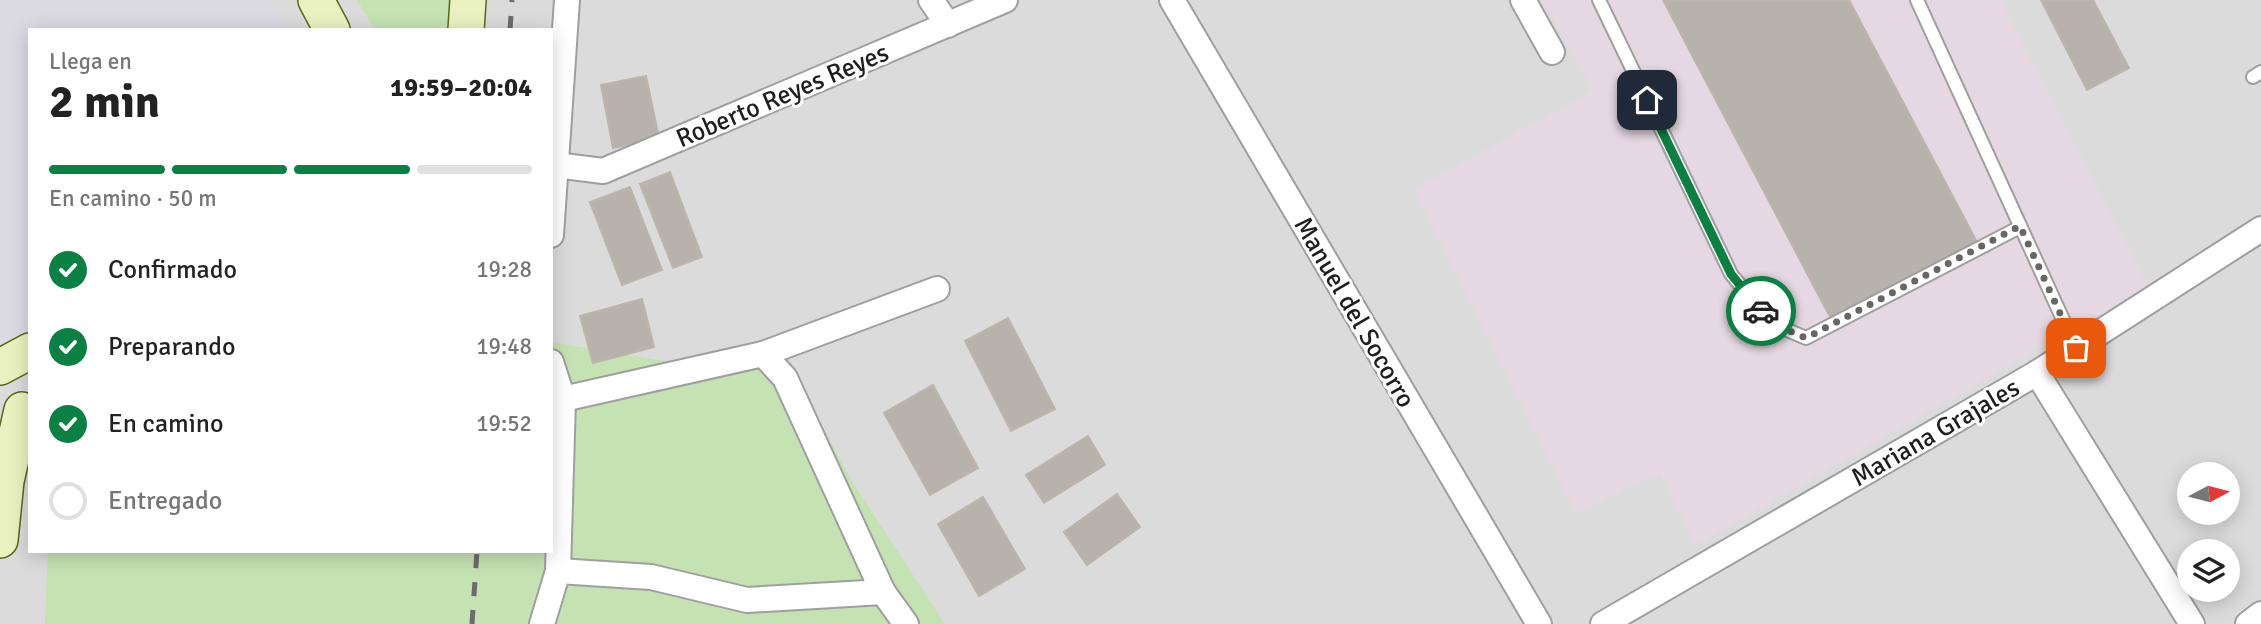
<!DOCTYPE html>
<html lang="es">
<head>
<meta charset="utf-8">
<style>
  :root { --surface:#fff; --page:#f2f2f2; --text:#222; --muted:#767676; --line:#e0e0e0; --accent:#0b8043 }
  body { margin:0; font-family:Signika,sans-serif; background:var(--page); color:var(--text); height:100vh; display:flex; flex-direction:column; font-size:26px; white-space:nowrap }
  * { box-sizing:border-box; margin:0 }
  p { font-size:23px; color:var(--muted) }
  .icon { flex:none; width:38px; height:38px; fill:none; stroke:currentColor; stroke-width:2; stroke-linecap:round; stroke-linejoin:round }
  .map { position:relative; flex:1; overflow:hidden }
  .drawer { position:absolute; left:28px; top:28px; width:525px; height:525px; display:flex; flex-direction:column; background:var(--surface); border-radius:0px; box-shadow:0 4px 18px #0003 }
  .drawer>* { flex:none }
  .needle { width:46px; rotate:83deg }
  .controls { position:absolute; left:2177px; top:462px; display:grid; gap:14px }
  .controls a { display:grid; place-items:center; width:63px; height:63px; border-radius:50%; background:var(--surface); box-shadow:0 4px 18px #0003; font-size:35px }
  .pin { position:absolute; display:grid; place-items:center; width:60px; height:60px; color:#fff; margin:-30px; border-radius:14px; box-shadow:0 4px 10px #0006 }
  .courier { position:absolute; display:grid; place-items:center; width:70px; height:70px; margin:-35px; border:5px solid #0b8043; border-radius:50%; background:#fff; color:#222; box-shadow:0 2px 9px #0007 }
  .headline em { font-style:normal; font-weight:700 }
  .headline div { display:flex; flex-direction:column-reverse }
  .headline { display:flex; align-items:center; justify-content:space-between; height:119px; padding:0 21px }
  h1 { font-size:46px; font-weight:700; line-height:52px }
  .bar { display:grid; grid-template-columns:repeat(4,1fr); gap:10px 7px; align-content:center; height:84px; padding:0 21px }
  .bar i { height:9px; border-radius:5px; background:var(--line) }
  .bar .on { background:var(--accent) }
  .bar p { grid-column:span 4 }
  ol { padding:0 21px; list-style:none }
  li { display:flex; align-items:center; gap:21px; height:77px }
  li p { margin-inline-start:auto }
  li .icon { padding:7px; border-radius:50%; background:var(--accent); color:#fff; stroke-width:4 }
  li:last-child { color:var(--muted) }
  li i { width:38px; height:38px; border:4px solid var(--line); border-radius:50% }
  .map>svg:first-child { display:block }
  .residential { fill:#dcdbdb; fill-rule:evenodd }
  .industrial { fill:#e6d8e2 }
  .grass { fill:#c4e2b2 }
  .plaza { fill:#dbdae3 }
  .building { fill:#b7b2ac; stroke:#beb5aa; stroke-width:2 }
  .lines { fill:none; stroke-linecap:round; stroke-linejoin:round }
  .lane-casing { stroke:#9f9f9f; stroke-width:16 }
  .street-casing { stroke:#9f9f9f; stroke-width:28 }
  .secondary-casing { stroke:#566813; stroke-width:38 }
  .lane { stroke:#fff; stroke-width:12 }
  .street { stroke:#fff; stroke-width:24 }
  .secondary { stroke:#eaf1c0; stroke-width:35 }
  .rail { stroke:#6c6c6c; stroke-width:5; stroke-dasharray:14 14; stroke-linecap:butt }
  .done { stroke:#676664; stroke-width:7; stroke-dasharray:0 12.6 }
  .route { stroke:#0b8043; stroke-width:9 }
  .labels { text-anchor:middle; stroke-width:6; stroke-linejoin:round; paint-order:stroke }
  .street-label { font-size:26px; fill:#1e1e1e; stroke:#fff }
</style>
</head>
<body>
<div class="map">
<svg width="2261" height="624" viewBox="0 0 2261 624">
  <rect width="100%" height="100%" fill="#eeece6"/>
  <!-- residential -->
  <path class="residential" d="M 0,0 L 2261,0 L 2261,624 L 0,624 ZM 30,30 L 551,30 L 551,551 L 30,551 ZM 2189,474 L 2228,474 L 2228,513 L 2189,513 ZM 2189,551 L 2228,551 L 2228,590 L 2189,590 Z"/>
  <!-- industrial -->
  <polygon class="industrial" points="1542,0 2000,0 2148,286 1696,545 1660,472 1576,513 1414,189 1594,91"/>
  <!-- grass -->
  <g class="grass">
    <polygon points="357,0 451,0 449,30 375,30"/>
    <polygon points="551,342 669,362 786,359 853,483 945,624 45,624 48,551 551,551"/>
  </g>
  <!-- plaza -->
  <polygon class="plaza" points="0,0 271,0 288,30 30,30 30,334 0,351"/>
  <!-- building -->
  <g class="building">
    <polygon points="1663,0 1849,0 1977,242 1831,319"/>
    <polygon points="2041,0 2093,0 2129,68 2087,90"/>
    <polygon points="646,76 659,138 613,148 601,85"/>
    <polygon points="670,172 702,257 673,268 640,184"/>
    <polygon points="630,187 662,270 622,285 590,202"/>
    <polygon points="642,299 654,347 593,363 580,316"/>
    <polygon points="1008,318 1055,409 1011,431 965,341"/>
    <polygon points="933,385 978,468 930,495 884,413"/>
    <polygon points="1088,436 1105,465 1044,503 1026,475"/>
    <polygon points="1117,494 1140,527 1087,565 1064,532"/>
    <polygon points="983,497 1025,569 979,596 938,524"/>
  </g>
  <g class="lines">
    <defs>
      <g id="lane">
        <polyline points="1599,0 1731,274 1771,323 1806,338 2020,227"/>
        <polyline points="1917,0 2076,348"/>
        <polyline points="2253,77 2261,72"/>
      </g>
      <g id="street">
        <polyline points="931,0 948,25"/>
        <polyline points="1172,0 1539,624"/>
        <polyline points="1523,0 1552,52"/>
        <polyline points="556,165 603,171 1005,0"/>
        <polyline points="551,235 567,0"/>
        <polyline points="763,354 785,378 883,592 906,624"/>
        <polyline points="2037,373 2192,624"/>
        <polyline points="563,399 763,354 937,289"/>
        <polyline points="558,571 651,577 747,600 883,592"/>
        <polyline points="542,624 558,571 563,399 551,362"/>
        <polyline points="1603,624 2037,373 2261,229"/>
        <polyline points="2248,624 2261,614"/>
      </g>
      <g id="secondary">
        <polyline points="316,0 332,30"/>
        <polyline points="466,30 468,0"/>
        <polyline points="0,367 30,351"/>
        <polyline points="0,540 6,481 22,410"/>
      </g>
    </defs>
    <!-- lane casing -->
    <use href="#lane" class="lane-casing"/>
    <!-- street casing -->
    <use href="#street" class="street-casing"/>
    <!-- secondary casing -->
    <use href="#secondary" class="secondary-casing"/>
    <!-- lane -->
    <use href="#lane" class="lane"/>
    <!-- street -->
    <use href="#street" class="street"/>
    <!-- secondary -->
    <use href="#secondary" class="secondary"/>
    <!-- rail -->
    <g class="rail">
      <polyline points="510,30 512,0"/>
      <polyline points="472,624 477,551"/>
    </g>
  </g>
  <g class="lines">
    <!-- done -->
    <polyline class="done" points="1761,311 1771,323 1806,338 2020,226 2076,348"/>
    <!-- route -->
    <polyline class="route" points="1647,100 1731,274 1761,311"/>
  </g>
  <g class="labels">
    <!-- street labels -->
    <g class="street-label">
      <text transform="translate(782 95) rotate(-23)" y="9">Roberto Reyes Reyes</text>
      <text transform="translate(1355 312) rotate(60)" y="9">Manuel del Socorro</text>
      <text transform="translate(1935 432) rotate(-30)" y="9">Mariana Grajales</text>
    </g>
  </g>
</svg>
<div class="controls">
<a><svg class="needle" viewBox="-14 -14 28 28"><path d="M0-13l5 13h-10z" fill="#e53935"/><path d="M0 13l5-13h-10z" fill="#767676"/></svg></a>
<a><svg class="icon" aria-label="layers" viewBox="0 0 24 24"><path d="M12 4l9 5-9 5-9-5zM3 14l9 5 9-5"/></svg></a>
</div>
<div class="pin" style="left:2076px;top:348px;background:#ea580c"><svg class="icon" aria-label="bag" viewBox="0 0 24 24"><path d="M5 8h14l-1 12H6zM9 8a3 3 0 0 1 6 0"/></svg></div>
<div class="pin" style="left:1647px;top:100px;background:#1f2937"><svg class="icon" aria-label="home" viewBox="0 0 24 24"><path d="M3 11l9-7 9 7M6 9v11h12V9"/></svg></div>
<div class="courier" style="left:1761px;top:311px"><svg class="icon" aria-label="car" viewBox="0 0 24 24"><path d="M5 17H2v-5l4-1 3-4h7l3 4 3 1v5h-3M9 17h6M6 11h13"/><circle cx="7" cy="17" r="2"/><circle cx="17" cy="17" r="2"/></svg></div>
<section class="drawer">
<div class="headline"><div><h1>2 min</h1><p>Llega en</p></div><em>19:59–20:04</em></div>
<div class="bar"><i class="on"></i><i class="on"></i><i class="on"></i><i></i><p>En camino · 50 m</p></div>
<ol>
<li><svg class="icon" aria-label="check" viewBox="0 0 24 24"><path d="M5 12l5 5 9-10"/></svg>Confirmado<p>19:28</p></li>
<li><svg class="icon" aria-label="check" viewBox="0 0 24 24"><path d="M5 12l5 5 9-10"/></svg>Preparando<p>19:48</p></li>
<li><svg class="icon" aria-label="check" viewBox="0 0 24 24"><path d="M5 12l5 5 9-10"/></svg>En camino<p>19:52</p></li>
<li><i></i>Entregado</li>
</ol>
</section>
</div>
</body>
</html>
